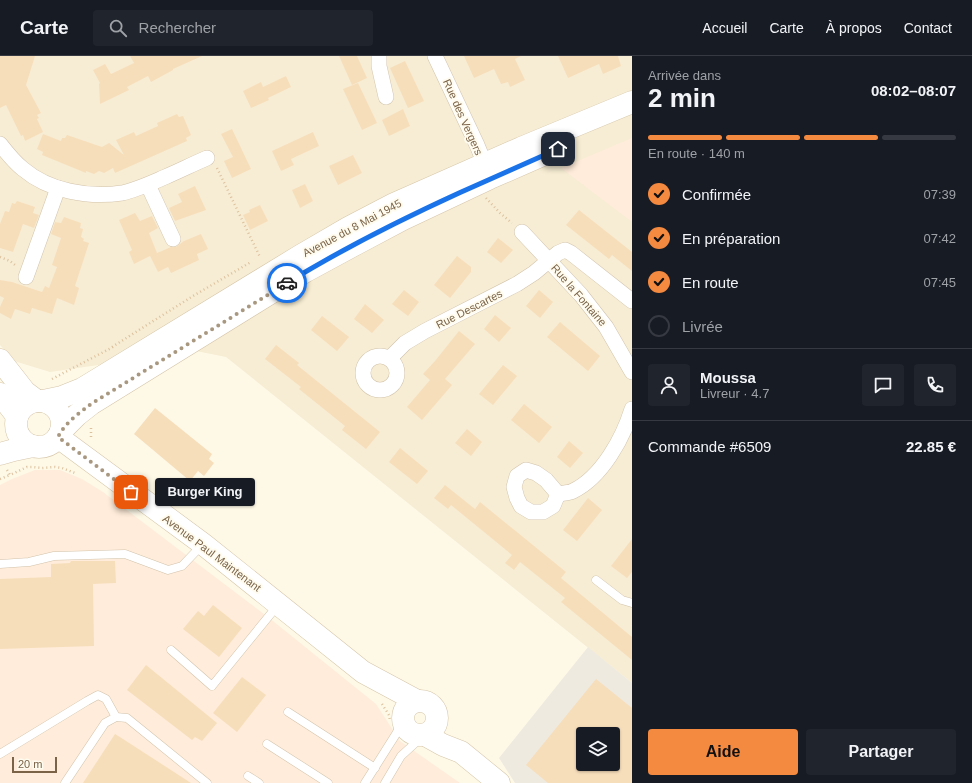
<!DOCTYPE html>
<html lang="fr">
<head>
<meta charset="utf-8">
<style>
  :root { --surface:#171b24; --page:#20242c; --text:#f1f3f6; --muted:#9ea1a6; --line:#363941; --accent:#f48940 }
  body { margin:0; font-family:Helvetica,sans-serif; background:var(--page); color:var(--text); height:100vh; display:flex; flex-direction:column; font-size:15px; white-space:nowrap }
  * { box-sizing:border-box; margin:0 }
  p { font-size:13px; color:var(--muted) }
  .icon { flex:none; width:22px; height:22px; fill:none; stroke:currentColor; stroke-width:2; stroke-linecap:round; stroke-linejoin:round }
  .map { position:relative; flex:1; overflow:hidden }
  .sheet { display:flex; flex-direction:column; background:var(--surface); width:340px }
  .sheet>* { flex:none }
  .tools { position:absolute; left:576px; top:671px; display:grid; gap:8px }
  .tools a { display:grid; place-items:center; width:44px; height:44px; border-radius:4px; background:var(--surface); box-shadow:0 1px 3px #0004; font-size:20px }
  .scale { position:absolute; left:12px; bottom:10px; width:45px; box-sizing:border-box; padding-left:4px; border:2px solid #7b6348; border-top:0; font-size:11px; line-height:14px; white-space:nowrap; color:#7b6348; -webkit-text-stroke:3px #fffcef; paint-order:stroke }
  .pin { position:absolute; display:grid; place-items:center; width:34px; height:34px; color:#fff; margin:-17px; border-radius:8px; box-shadow:0 2px 6px #0006 }
  .courier { position:absolute; display:grid; place-items:center; width:40px; height:40px; margin:-20px; border:3px solid #1a73e8; border-radius:50%; background:#fff; color:#222; box-shadow:0 1px 5px #0007 }
  .bubble { position:absolute; height:28px; border-radius:4px; background:var(--surface); box-shadow:0 1px 3px #0004; font-size:13px; font-weight:800; line-height:28px; text-align:center }
  .headline em { font-style:normal; font-weight:800 }
  .headline div { display:flex; flex-direction:column-reverse }
  .headline { display:flex; align-items:center; justify-content:space-between; height:68px; padding:0 16px }
  h1 { font-size:26px; font-weight:800; line-height:30px }
  .bar { display:grid; grid-template-columns:repeat(4,1fr); gap:6px 4px; align-content:center; height:48px; padding:0 16px }
  .bar i { height:5px; border-radius:3px; background:var(--line) }
  .bar .on { background:var(--accent) }
  .bar p { grid-column:span 4 }
  .line { display:flex; align-items:center; gap:10px; padding:0 16px; border-top:1px solid var(--line) }
  .line div { flex:1 }
  .round { display:grid; place-items:center; flex:none; width:42px; height:42px; border-radius:4px; background:var(--page) }
  ol { padding:0 16px; list-style:none }
  li { display:flex; align-items:center; gap:12px; height:44px }
  li p { margin-inline-start:auto }
  li .icon { padding:4px; border-radius:50%; background:var(--accent); color:#111; stroke-width:4 }
  li:last-child { color:var(--muted) }
  li i { width:22px; height:22px; border:2px solid var(--line); border-radius:50% }
  .primary-button { display:flex; gap:8px; margin-top:auto; padding:8px 16px }
  .primary-button a { flex:1; height:46px; border-radius:4px; background:var(--accent); color:#111; font-size:16px; font-weight:800; line-height:46px; text-align:center }
  .primary-button a+a { background:var(--page); color:var(--text) }
  header { display:flex; align-items:center; gap:24px; box-sizing:border-box; height:56px; padding:0 20px; background:var(--surface); border-bottom:1px solid var(--line) }
  header strong { font-size:19px }
  nav { display:flex; gap:22px; margin-inline-start:auto; font-size:14px }
  .search { width:280px; height:36px; background:var(--page); display:flex; align-items:center; gap:10px; box-sizing:border-box; padding:0 14px; border-radius:4px; color:var(--muted); font-size:15px }
  main { display:flex; flex:1; min-height:0 }
  .map>svg:first-child { display:block }
  .residential { fill:#f7edd4 }
  .commercial { fill:#ffecda }
  .industrial { fill:#efeae0; fill-rule:evenodd }
  .building { fill:#f7debb; fill-rule:evenodd }
  .lines { fill:none; stroke-linecap:round; stroke-linejoin:round }
  .lane-casing { stroke:#d2c3ab; stroke-width:9 }
  .street-casing { stroke:#d2c3ab; stroke-width:16 }
  .secondary-casing { stroke:#d5c5a8; stroke-width:23 }
  .path { stroke:#dcc19e; stroke-width:2.5; stroke-dasharray:1 3; stroke-linecap:butt }
  .lane { stroke:#fff; stroke-width:8 }
  .street { stroke:#fff; stroke-width:15 }
  .secondary { stroke:#fff; stroke-width:22 }
  .done { stroke:#a99880; stroke-width:4; stroke-dasharray:0 7.2 }
  .route { stroke:#1a73e8; stroke-width:5 }
  .labels { text-anchor:middle; stroke-width:4; stroke-linejoin:round; paint-order:stroke }
  .street-label { font-size:11px; fill:#7b6348; stroke:#fffcef }
</style>
</head>
<body>
<header>
<strong>Carte</strong>
<div class="search"><svg class="icon" aria-label="search" viewBox="0 0 24 24"><circle cx="10" cy="10" r="6"/><path d="M15 15l6 6"/></svg>Rechercher</div>
<nav><a>Accueil</a><a>Carte</a><a>À propos</a><a>Contact</a></nav>
</header>
<main>
<div class="map">
<svg width="632" height="727" viewBox="0 0 632 727">
  <rect width="100%" height="100%" fill="#fef9e7"/>
  <!-- residential -->
  <polygon class="residential" points="0,0 632,0 632,627 226,301 196,295 50,316 14,305 0,289"/>
  <!-- commercial -->
  <g class="commercial">
    <polygon points="632,82 632,166 561,112"/>
    <polygon points="35,414 60,414 82,423 103,436 268,561 376,648 400,685 460,727 0,727 0,429 12,423"/>
  </g>
  <!-- industrial -->
  <path class="industrial" d="M 588,591 L 632,627 L 632,727 L 515,727 L 499,702 ZM 583,678 L 613,678 L 613,708 L 583,708 Z"/>
  <!-- building -->
  <g class="building">
    <polygon points="0,0 35,0 26,29 41,57 37,59 39,62 37,63 43,76 25,85 23,79 21,80 6,49 0,52"/>
    <polygon points="130,0 202,0 173,13 173,14 151,26 148,20 127,31 129,34 100,48 99,28 100,27 93,14 105,8 111,18 134,7"/>
    <polygon points="339,0 357,0 367,22 352,29"/>
    <polygon points="464,0 521,0 515,3 525,24 510,31 508,26 501,28 494,13 474,22"/>
    <polygon points="558,0 618,0 621,10 603,18 599,8 568,22"/>
    <polygon points="405,5 424,45 408,52 390,12"/>
    <polygon points="286,20 291,31 268,42 269,44 251,52 243,35 261,26 263,31"/>
    <polygon points="358,27 377,67 362,74 343,33"/>
    <polygon points="403,53 410,70 389,80 382,64"/>
    <polygon points="177,58 179,61 183,60 191,79 186,82 187,85 115,117 113,112 104,117 99,115 94,118 86,115 86,117 42,99 43,96 37,93 43,78 61,85 62,82 65,82 67,79 102,91 109,87 124,99 116,84 134,76 136,80 158,70 157,67"/>
    <polygon points="232,73 251,113 232,122 224,105 233,101 221,78"/>
    <polygon points="313,76 319,90 291,103 294,109 281,115 272,95"/>
    <polygon points="353,99 362,117 338,129 329,110"/>
    <polygon points="305,128 313,145 300,152 292,134"/>
    <polygon points="195,130 206,154 175,165 169,152 182,146 178,138"/>
    <polygon points="17,145 35,151 33,157 39,159 34,172 23,168 13,196 0,192 0,168 5,155 9,156 12,147 15,148"/>
    <polygon points="260,149 268,165 250,174 243,159 250,156 249,154"/>
    <polygon points="579,154 632,196 632,215 612,199 609,203 566,169"/>
    <polygon points="135,157 140,165 152,160 158,172 149,177 157,197 171,191 176,191 184,185 201,178 208,193 197,198 199,204 171,217 168,211 158,216 150,200 134,208 129,196 132,194 119,164"/>
    <polygon points="64,161 81,167 80,172 83,173 81,181 84,183 83,185 89,187 75,230 79,232 74,249 57,242 52,258 32,252 30,258 15,253 11,263 0,257 0,251 4,242 0,240 0,224 12,226 42,236 45,230 49,232 57,211 52,209 61,182 51,178 55,166 61,167"/>
    <polygon points="498,182 513,194 501,207 487,196"/>
    <polygon points="457,200 471,211 471,216 450,242 434,229"/>
    <polygon points="404,234 419,246 408,260 392,248"/>
    <polygon points="539,234 553,246 540,262 526,250"/>
    <polygon points="365,248 384,264 372,277 354,263"/>
    <polygon points="495,259 511,272 499,286 484,273"/>
    <polygon points="322,260 349,281 337,295 311,274"/>
    <polygon points="560,266 600,300 588,315 547,281"/>
    <polygon points="459,275 475,288 445,323 452,329 422,364 407,351 430,324 423,318 435,305"/>
    <polygon points="276,289 299,307 297,309 380,376 366,393 342,374 345,370 299,333 301,331 265,303"/>
    <polygon points="503,309 517,320 493,349 479,338"/>
    <polygon points="524,348 552,371 539,387 511,364"/>
    <polygon points="155,352 212,398 209,403 214,407 204,420 198,415 190,425 134,378"/>
    <polygon points="467,373 482,386 471,400 455,387"/>
    <polygon points="569,385 583,397 570,412 557,401"/>
    <polygon points="400,392 428,415 417,428 389,406"/>
    <polygon points="445,429 475,453 480,446 566,516 561,522 632,581 632,604 561,546 565,542 520,506 514,514 505,507 512,499 451,449 448,453 434,442"/>
    <polygon points="588,442 602,454 577,485 563,474"/>
    <polygon points="632,483 632,516 627,522 611,510"/>
    <polygon points="71,505 115,505 116,527 93,528 94,590 0,593 0,523 51,521 51,508 70,507"/>
    <polygon points="213,549 242,572 219,601 183,573 198,555 204,560"/>
    <polygon points="146,609 217,667 202,685 195,681 192,684 127,634"/>
    <polygon points="242,621 266,639 237,676 213,657"/>
    <path d="M 596,623 L 632,652 L 632,727 L 548,727 L 526,709 ZM 583,678 L 613,678 L 613,708 L 583,708 Z"/>
    <polygon points="115,678 123,683 191,727 83,727"/>
  </g>
  <g class="lines">
    <defs>
      <g id="lane">
        <polyline points="0,508 29,506 54,500 125,498 168,514 182,510 202,489"/>
        <polyline points="596,524 622,544 632,547"/>
        <polyline points="171,594 212,630 278,549"/>
        <polyline points="288,656 375,712"/>
        <polyline points="267,688 328,727"/>
        <polyline points="0,698 87,645 98,639 106,643 116,661 127,662 207,727"/>
        <polyline points="248,720 259,727"/>
        <polyline points="65,727 105,667 116,661"/>
        <polyline points="365,727 396,678 403,664"/>
        <polyline points="385,727 401,700 423,680"/>
      </g>
      <g id="street">
        <polyline points="379,0 379,10 386,41"/>
        <polyline points="435,0 477,89 488,116"/>
        <path d="M 0,88 C 7,97 14,106 23,113 C 49,135 88,142 122,137 C 136,134 151,127 165,121 C 179,115 193,108 207,102"/>
        <polyline points="148,129 173,183"/>
        <polyline points="522,176 581,239 606,271 632,316"/>
        <polyline points="26,221 58,132"/>
        <circle cx="380" cy="317" r="17"/>
        <polyline points="390,302 405,287 425,275 517,228 534,217 558,197 565,194 571,197 632,245"/>
        <polygon points="526,414 536,417 546,424 558,438 553,450 543,456 531,456 521,450 517,442 514,431 517,420"/>
        <path d="M 558,438 C 563,437 569,437 573,435 C 602,421 623,382 632,353"/>
      </g>
      <g id="secondary">
        <polyline points="0,304 25,336 37,345"/>
        <polyline points="0,338 17,360"/>
        <polyline points="43,345 62,341 82,333 300,200 348,172 394,148 521,92 632,46"/>
        <circle cx="39" cy="368" r="23"/>
        <polyline points="61,375 77,359 91,348 306,215 356,188 403,163 490,122 561,91"/>
        <polyline points="58,381 203,488 363,616 417,645"/>
        <polyline points="0,398 14,394 33,390"/>
        <circle cx="420" cy="662" r="17"/>
        <polyline points="425,679 443,689 461,696 499,727"/>
      </g>
    </defs>
    <!-- lane casing -->
    <use href="#lane" class="lane-casing"/>
    <!-- street casing -->
    <use href="#street" class="street-casing"/>
    <!-- secondary casing -->
    <use href="#secondary" class="secondary-casing"/>
    <!-- path -->
    <g class="path">
      <polyline points="217,112 260,201"/>
      <polyline points="486,142 500,157 512,167"/>
      <polyline points="0,201 10,205 15,209"/>
      <polyline points="112,291 193,240 251,206"/>
      <polyline points="52,323 113,291"/>
      <polyline points="91,372 91,383"/>
      <polyline points="7,414 10,419 27,411 33,411 42,412 55,411 62,412 75,417"/>
      <polyline points="0,423 10,419"/>
      <polyline points="382,648 389,659 390,665"/>
    </g>
    <!-- lane -->
    <use href="#lane" class="lane"/>
    <!-- street -->
    <use href="#street" class="street"/>
    <!-- secondary -->
    <use href="#secondary" class="secondary"/>
  </g>
  <g class="lines">
    <!-- done -->
    <path class="done" d="M 131,436 L 58,381 C 65,367 79,357 91,348 L 287,227"/>
    <!-- route -->
    <path class="route" d="M 287,227 C 342,193 400,164 459,137 C 492,122 525,108 558,93"/>
  </g>
  <g class="labels">
    <!-- street labels -->
    <g class="street-label">
      <text transform="translate(463 61) rotate(66)" y="4">Rue des Vergers</text>
      <text transform="translate(352 172) rotate(-28)" y="4">Avenue du 8 Mai 1945</text>
      <text transform="translate(579 239) rotate(49)" y="4">Rue la Fontaine</text>
      <text transform="translate(469 253) rotate(-27)" y="4">Rue Descartes</text>
      <text transform="translate(212 497) rotate(37)" y="4">Avenue Paul Maintenant</text>
    </g>
  </g>
</svg>
<div class="tools">
<a><svg class="icon" aria-label="layers" viewBox="0 0 24 24"><path d="M12 4l9 5-9 5-9-5zM3 14l9 5 9-5"/></svg></a>
</div>
<div class="scale">20 m</div>
<div class="pin" style="left:131px;top:436px;background:#ea580c"><svg class="icon" aria-label="bag" viewBox="0 0 24 24"><path d="M5 8h14l-1 12H6zM9 8a3 3 0 0 1 6 0"/></svg></div>
<div class="pin" style="left:558px;top:93px;background:#1f2937"><svg class="icon" aria-label="home" viewBox="0 0 24 24"><path d="M3 11l9-7 9 7M6 9v11h12V9"/></svg></div>
<div class="courier" style="left:287px;top:227px"><svg class="icon" aria-label="car" viewBox="0 0 24 24"><path d="M5 17H2v-5l4-1 3-4h7l3 4 3 1v5h-3M9 17h6M6 11h13"/><circle cx="7" cy="17" r="2"/><circle cx="17" cy="17" r="2"/></svg></div>
<div class="bubble" style="left:155px;top:422px;width:100px">Burger King</div>
</div>
<section class="sheet">
<div class="headline"><div><h1>2 min</h1><p>Arrivée dans</p></div><em>08:02–08:07</em></div>
<div class="bar"><i class="on"></i><i class="on"></i><i class="on"></i><i></i><p>En route · 140 m</p></div>
<ol>
<li><svg class="icon" aria-label="check" viewBox="0 0 24 24"><path d="M5 12l5 5 9-10"/></svg>Confirmée<p>07:39</p></li>
<li><svg class="icon" aria-label="check" viewBox="0 0 24 24"><path d="M5 12l5 5 9-10"/></svg>En préparation<p>07:42</p></li>
<li><svg class="icon" aria-label="check" viewBox="0 0 24 24"><path d="M5 12l5 5 9-10"/></svg>En route<p>07:45</p></li>
<li><i></i>Livrée</li>
</ol>
<div class="line" style="height:72px"><a class="round"><svg class="icon" aria-label="person" viewBox="0 0 24 24"><circle cx="12" cy="8" r="4"/><path d="M4 21q1-7 8-7t8 7"/></svg></a><div><b>Moussa</b><p>Livreur · 4.7</p></div><a class="round"><svg class="icon" aria-label="chat" viewBox="0 0 24 24"><path d="M4 5h16v11H9l-5 4z"/></svg></a><a class="round"><svg class="icon" aria-label="phone" viewBox="0 0 24 24"><path d="M5 4h4l2 5-3 2q2 4 5 5l2-3 5 2v4C11 20 4 13 5 4z"/></svg></a></div>
<div class="line" style="height:52px"><div>Commande #6509</div><b>22.85 €</b></div>
<div class="primary-button"><a>Aide</a><a>Partager</a></div>
</section>
</main>
</body>
</html>
